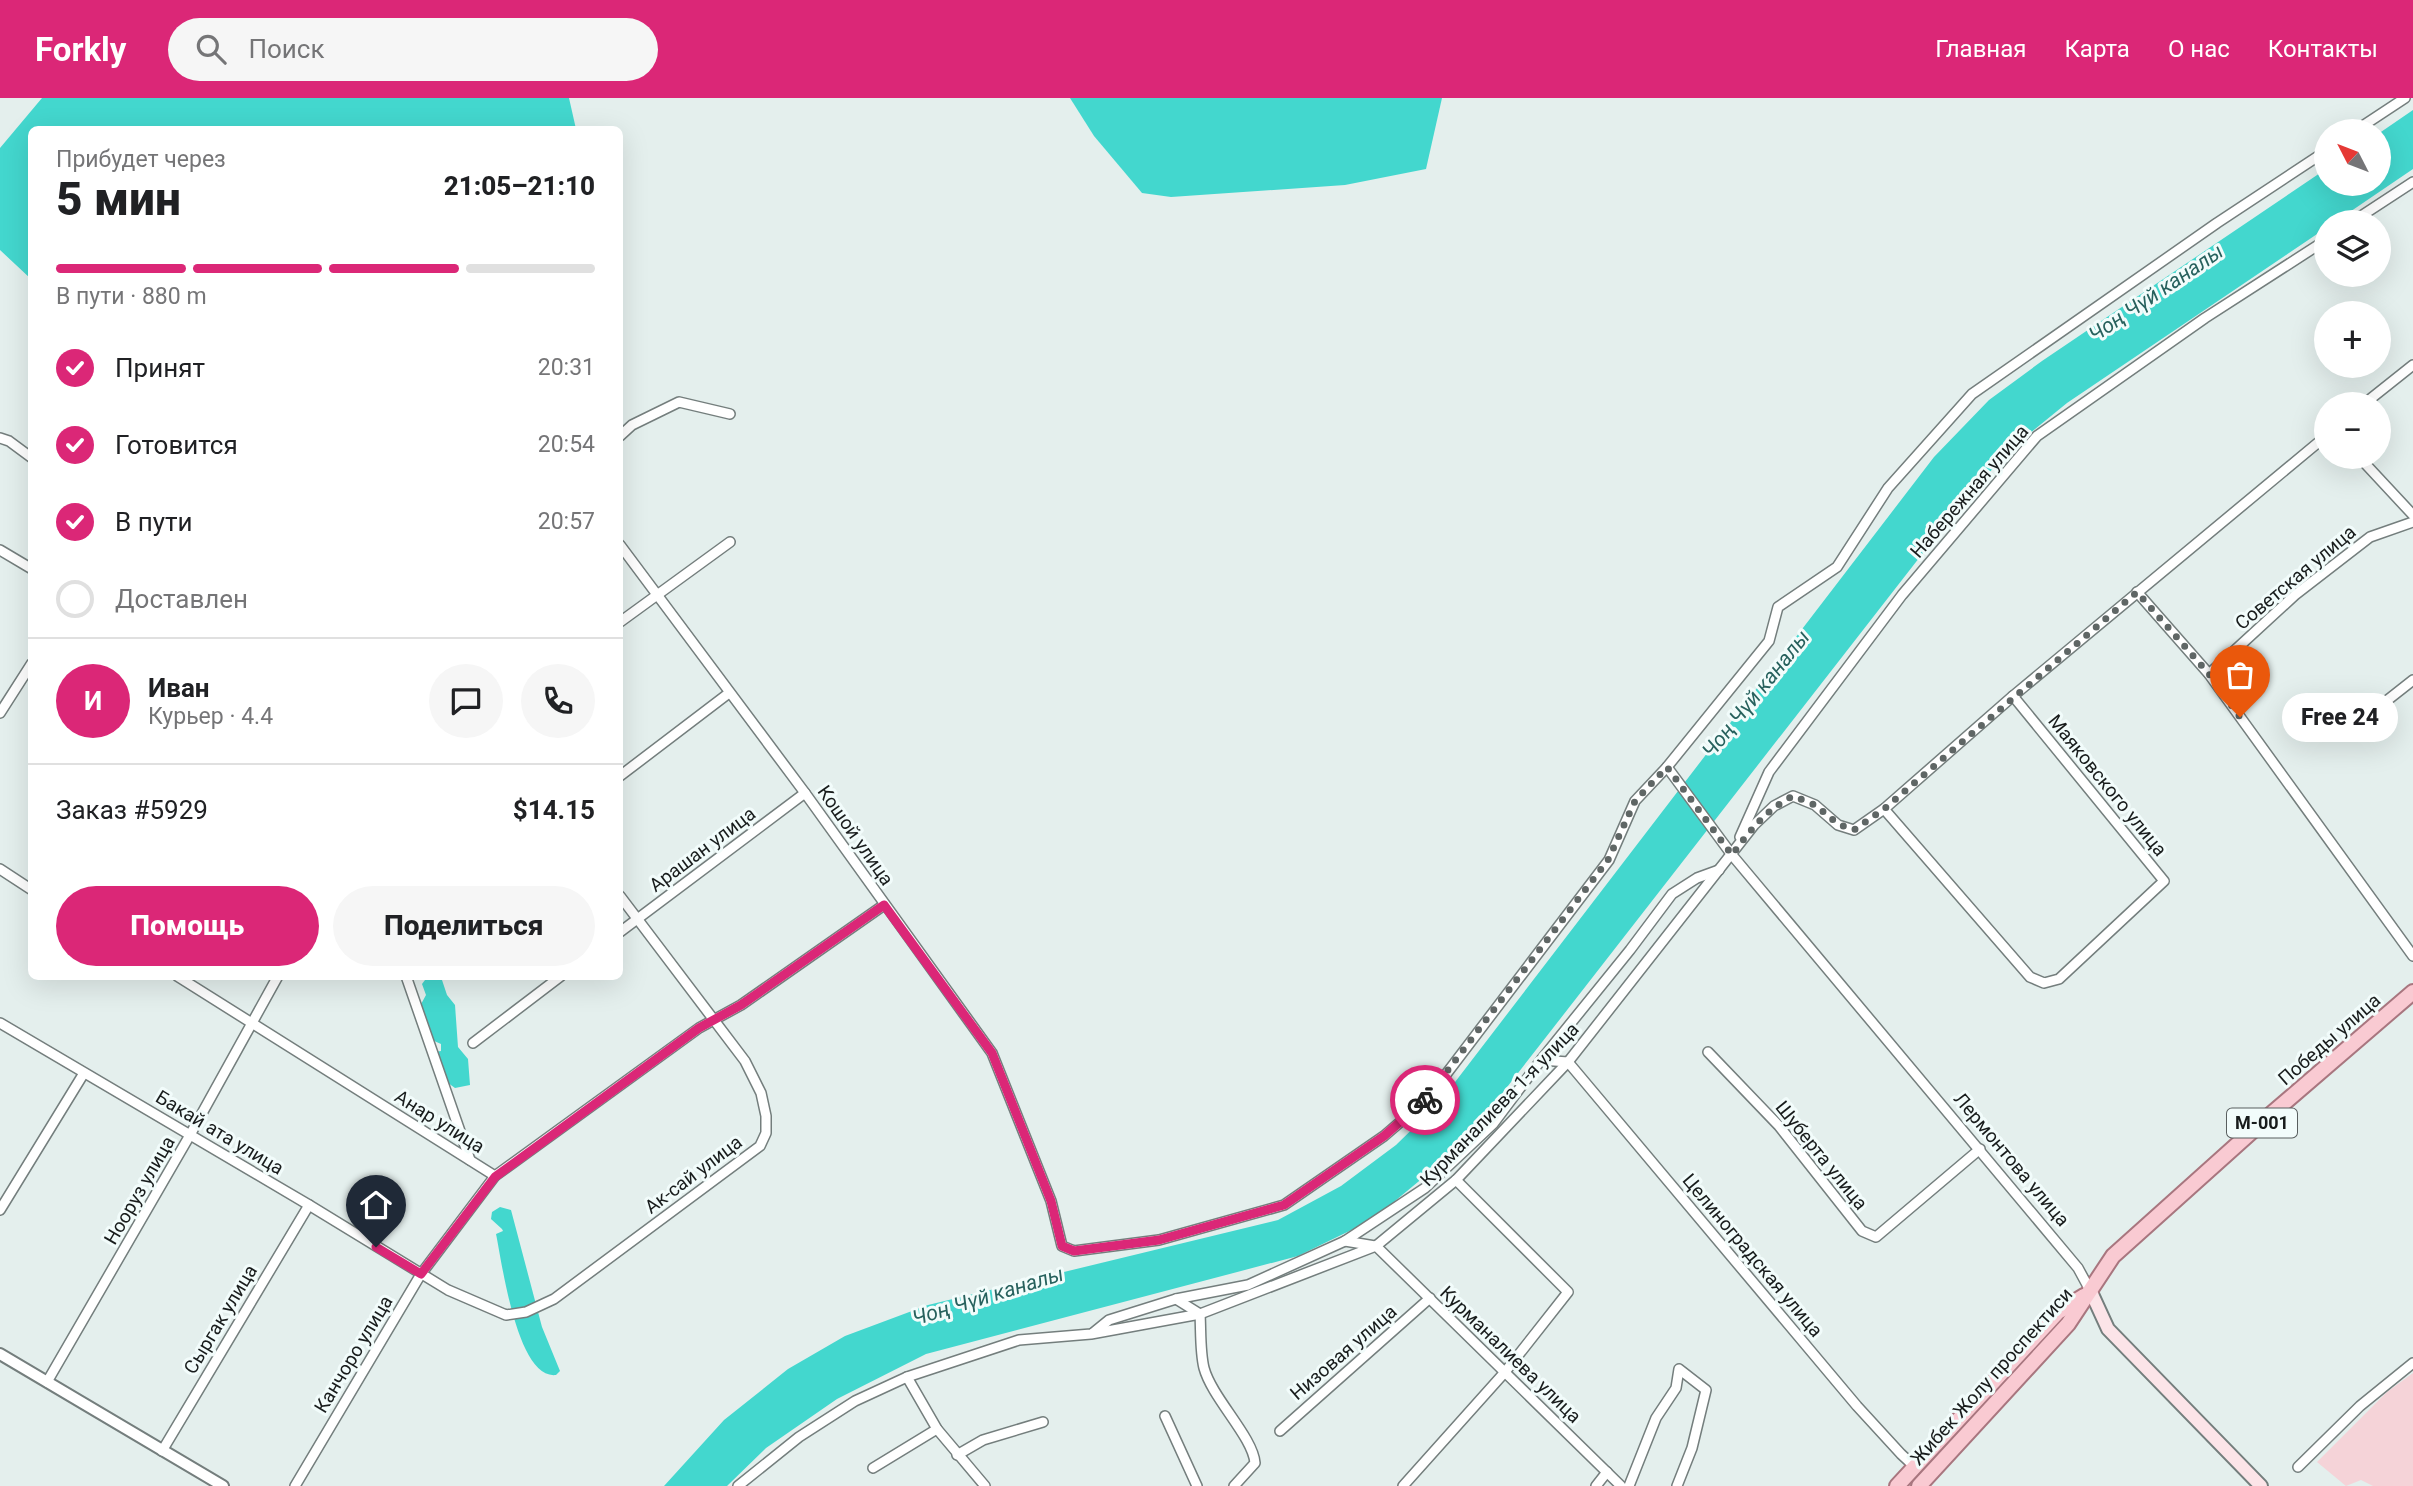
<!DOCTYPE html>
<html lang="ru">
<head>
<meta charset="utf-8">
<style>
  :root { --surface:#fff; --page:#f6f6f6; --text:#202124; --muted:#757577; --line:#e0e0e0; --accent:#db2777 }
  body { margin:0; font-family:Roboto,sans-serif; background:var(--page); color:var(--text); height:100vh; display:flex; flex-direction:column; font-size:26px; white-space:nowrap }
  * { box-sizing:border-box; margin:0 }
  p { font-size:23px; color:var(--muted) }
  .icon { flex:none; width:38px; height:38px; fill:none; stroke:currentColor; stroke-width:2; stroke-linecap:round; stroke-linejoin:round }
  .map { position:relative; flex:1; overflow:hidden }
  .sheet { position:absolute; left:28px; top:28px; width:595px; height:854px; display:flex; flex-direction:column; background:var(--surface); border-radius:10px; box-shadow:0 7px 28px #0002 }
  .sheet>* { flex:none }
  .needle { width:46px; rotate:312deg }
  .controls { position:absolute; left:2314px; top:21px; display:grid; gap:14px }
  .controls a { display:grid; place-items:center; width:77px; height:77px; border-radius:50%; background:var(--surface); box-shadow:0 7px 28px #0002; font-size:35px }
  .pin { position:absolute; display:grid; place-items:center; width:60px; height:60px; color:#fff; margin:-72px -30px; border-radius:50% 50% 50% 0; rotate:-45deg; box-shadow:0 0 7px #0007 }
  .pin .icon { rotate:45deg }
  .courier { position:absolute; display:grid; place-items:center; width:70px; height:70px; margin:-35px; border:5px solid #db2777; border-radius:50%; background:#fff; color:#222; box-shadow:0 2px 9px #0007 }
  .bubble { position:absolute; height:49px; border-radius:24px; background:var(--surface); box-shadow:0 7px 28px #0002; font-size:23px; font-weight:800; line-height:49px; text-align:center }
  .headline em { font-style:normal; font-weight:800 }
  .headline div { display:flex; flex-direction:column-reverse }
  .headline { display:flex; align-items:center; justify-content:space-between; height:119px; padding:0 28px }
  h1 { font-size:46px; font-weight:800; line-height:52px }
  .bar { display:grid; grid-template-columns:repeat(4,1fr); gap:10px 7px; align-content:center; height:84px; padding:0 28px }
  .bar i { height:9px; border-radius:5px; background:var(--line) }
  .bar .active { background:var(--accent) }
  .bar p { grid-column:span 4 }
  .line { display:flex; align-items:center; gap:18px; padding:0 28px; border-top:2px solid var(--line) }
  .line div { flex:1 }
  .round { display:grid; place-items:center; flex:none; width:74px; height:74px; border-radius:37px; background:var(--page) }
  ol { padding:0 28px; list-style:none }
  li { display:flex; align-items:center; gap:21px; height:77px }
  li p { margin-inline-start:auto }
  li .icon { padding:7px; border-radius:50%; background:var(--accent); color:#fff; stroke-width:4 }
  li:last-child { color:var(--muted) }
  li i { width:38px; height:38px; border:4px solid var(--line); border-radius:50% }
  .cta { display:flex; gap:14px; margin-top:auto; padding:14px 28px }
  .cta a { flex:1; height:80px; border-radius:42px; background:var(--accent); color:#fff; font-size:28px; font-weight:800; line-height:80px; text-align:center }
  .cta a+a { background:var(--page); color:var(--text) }
  header { display:flex; align-items:center; gap:42px; box-sizing:border-box; height:98px; padding:0 35px; background:var(--accent); color:#fff }
  header strong { font-size:33px }
  nav { display:flex; gap:38px; margin-inline-start:auto; font-size:24px }
  .search { width:490px; height:63px; background:var(--page); display:flex; align-items:center; gap:18px; box-sizing:border-box; padding:0 24px; border-radius:38px; color:var(--muted); font-size:26px }
  .map>svg:first-child { display:block }
  .green { fill:#f5d3d8 }
  .water { fill:#43d7ce }
  .lines { fill:none; stroke-linecap:round; stroke-linejoin:round }
  .minor-casing { stroke:#747e7d; stroke-width:12 }
  .tertiary-casing { stroke:#747e7d; stroke-width:14 }
  .secondary-casing { stroke:#747e7d; stroke-width:16 }
  .primary-casing { stroke:#a8767f; stroke-width:18 }
  .minor { stroke:#fff; stroke-width:9 }
  .tertiary { stroke:#fff; stroke-width:10 }
  .secondary { stroke:#fce4e8; stroke-width:12 }
  .primary { stroke:#f9cad2; stroke-width:14 }
  .done { stroke:#5f6665; stroke-width:7; stroke-dasharray:0 12.6 }
  .route { stroke:#db2777; stroke-width:9 }
  .labels { text-anchor:middle; stroke-width:6; stroke-linejoin:round; paint-order:stroke }
  .shield { fill:#f2fcfb; stroke:#595f5f; stroke-width:2 }
  .shield-label { font-size:18px; font-weight:bold; fill:#181c1c }
  .street-label { font-size:19px; fill:#181c1c; stroke:#f2fcfb }
  .water-label { font-size:21px; font-style:italic; fill:#27615d; stroke:#f2fcfb }
</style>
</head>
<body>
<header>
<strong>Forkly</strong>
<div class="search"><svg class="icon" aria-label="search" viewBox="0 0 24 24"><circle cx="10" cy="10" r="6"/><path d="M15 15l6 6"/></svg>Поиск</div>
<nav><a>Главная</a><a>Карта</a><a>О нас</a><a>Контакты</a></nav>
</header>
<div class="map">
<svg width="2413" height="1388" viewBox="0 0 2413 1388">
  <rect width="100%" height="100%" fill="#e4efed"/>
  <!-- green -->
  <polygon class="green" points="2413,1275 2413,1388 2373,1388 2361,1382 2346,1388 2317,1364 2387,1294"/>
  <!-- water -->
  <g class="water">
    <polygon points="42,0 569,0 576,31 32,32 31,181 0,152 0,50"/>
    <polygon points="1070,0 1442,0 1426,71 1345,87 1171,99 1142,95 1094,38"/>
    <polygon points="2413,12 2413,71 2335,124 2326,124 2326,130 2067,305 2018,345 1972,392 1476,1029 1430,1074 1372,1122 1298,1158 926,1256 837,1301 766,1350 727,1388 664,1388 724,1322 788,1271 845,1238 928,1207 1278,1122 1341,1088 1396,1047 1439,1005 1934,359 1989,302 2042,263 2326,71 2326,86 2378,86 2378,36"/>
    <polygon points="424,879 441,879 447,897 455,907 458,949 468,961 470,987 455,990 444,982 435,954 441,953 441,946 432,942 420,908 426,897 422,886 425,882"/>
    <path d="M 500,1109 L 511,1112 L 542,1229 L 560,1273 L 556,1277 C 517,1282 502,1164 496,1136 L 503,1133 L 502,1131 L 491,1121 L 492,1114 Z"/>
  </g>
  <g class="lines">
    <defs>
      <g id="minor">
        <polyline points="2355,33 2405,0"/>
        <polyline points="2352,124 2413,84"/>
        <polyline points="2364,306 2413,267"/>
        <polyline points="620,338 632,327 679,304 730,316"/>
        <polyline points="0,340 9,343 32,360"/>
        <polyline points="2359,359 2413,417"/>
        <polyline points="620,447 805,695 992,955 1051,1103 1062,1148 1074,1153 1159,1142 1284,1107 1384,1038 1428,1000 1609,762 1635,703 1667,669 1769,543 1778,509 1837,469 1888,390 1972,296 2217,125 2326,53"/>
        <polyline points="0,452 32,471"/>
        <polyline points="2137,494 2209,576 2413,858"/>
        <polyline points="620,524 730,444"/>
        <polyline points="2209,576 2295,497 2370,439 2413,424"/>
        <polyline points="2380,608 2413,582"/>
        <polyline points="0,615 32,565"/>
        <polyline points="1667,669 1732,757 2078,1170 2091,1194"/>
        <polyline points="620,678 729,595"/>
        <polyline points="1884,711 2030,879 2044,885 2059,881 2164,783 2013,598"/>
        <polyline points="1740,739 1769,674 1902,497 2037,338 2205,220 2326,142"/>
        <polyline points="0,771 32,792"/>
        <polyline points="620,834 805,695"/>
        <polyline points="177,878 495,1078"/>
        <polyline points="406,878 470,1062"/>
        <polyline points="0,925 309,1107 448,1192 506,1217 526,1214 554,1201 760,1048 766,1035 766,1018 761,995 745,963 620,798"/>
        <polyline points="473,945 561,878"/>
        <polyline points="1708,954 1779,1028 1862,1133 1876,1139 1980,1051"/>
        <polyline points="1541,962 1568,964 1857,1308 1901,1356 1915,1369"/>
        <polyline points="0,1112 84,975"/>
        <polyline points="1345,1143 1375,1148"/>
        <polyline points="1376,1148 1621,1388"/>
        <path d="M 1176,1201 L 1200,1216 C 1201,1233 1200,1254 1204,1270 C 1212,1300 1253,1339 1255,1365 L 1234,1388"/>
        <polyline points="1093,1235 1109,1222 1176,1201 1248,1187 1345,1143 1425,1090 1493,1026 1541,962 1630,852 1672,796 1697,780 1719,772"/>
        <polyline points="907,1279 937,1331 985,1388"/>
        <polyline points="47,1284 190,1037 278,878"/>
        <polyline points="1165,1318 1197,1388"/>
        <polyline points="1280,1333 1430,1200"/>
        <polyline points="162,1353 309,1107"/>
        <polyline points="957,1357 983,1342 1043,1324"/>
        <polyline points="2298,1369 2360,1308 2413,1265"/>
        <polyline points="873,1370 937,1331"/>
        <polyline points="295,1388 421,1176 495,1078 699,930 741,907 884,807"/>
        <polyline points="738,1388 799,1339 855,1303 907,1279 1019,1242 1091,1236 1200,1216 1376,1148 1456,1082 1568,964 1754,727 1774,708 1793,698 1815,707 1838,727 1854,732 1884,711 2013,598 2326,338"/>
        <polyline points="1403,1388 1505,1274 1568,1194 1456,1082"/>
        <polyline points="1596,1388 1607,1374"/>
        <polyline points="1629,1388 1656,1320 1676,1290 1679,1271 1706,1292 1692,1350 1677,1388"/>
      </g>
      <polyline id="tertiary" points="0,1256 223,1388"/>
      <polyline id="secondary" points="2091,1194 2108,1231 2261,1388"/>
      <g id="primary">
        <polyline points="1897,1388 2058,1214 2084,1198"/>
        <polyline points="1919,1388 2068,1226 2113,1158 2269,1018 2413,894"/>
      </g>
    </defs>
    <!-- minor casing -->
    <use href="#minor" class="minor-casing"/>
    <!-- tertiary casing -->
    <use href="#tertiary" class="tertiary-casing"/>
    <!-- secondary casing -->
    <use href="#secondary" class="secondary-casing"/>
    <!-- primary casing -->
    <use href="#primary" class="primary-casing"/>
    <!-- minor -->
    <use href="#minor" class="minor"/>
    <!-- tertiary -->
    <use href="#tertiary" class="tertiary"/>
    <!-- secondary -->
    <use href="#secondary" class="secondary"/>
    <!-- primary -->
    <use href="#primary" class="primary"/>
  </g>
  <g class="lines">
    <!-- done -->
    <path class="done" d="M 1425,1002 L 1608,762 L 1635,703 L 1667,669 L 1732,757 C 1750,732 1766,712 1793,698 L 1815,707 L 1838,726 L 1854,732 L 1884,711 L 2137,494 L 2209,576 L 2240,619"/>
    <!-- route -->
    <polyline class="route" points="376,1149 421,1176 495,1079 699,930 741,907 884,807 992,955 1051,1103 1062,1148 1074,1153 1159,1142 1284,1107 1384,1038 1425,1002"/>
  </g>
  <g class="labels">
    <!-- shield labels -->
    <rect class="shield" x="2227" y="1010.5" width="70" height="29" rx="5"/>
    <g class="shield-label">
      <text x="2262" y="1031">М-001</text>
    </g>
    <!-- street labels -->
    <g class="street-label">
      <text transform="translate(1969 393) rotate(-49)" y="7">Набережная улица</text>
      <text transform="translate(2295 479) rotate(-40)" y="7">Советская улица</text>
      <text transform="translate(2108 687) rotate(51)" y="7">Маяковского улица</text>
      <text transform="translate(856 737) rotate(55)" y="7">Кошой улица</text>
      <text transform="translate(702 751) rotate(-37)" y="7">Арашан улица</text>
      <text transform="translate(2329 941) rotate(-41)" y="7">Победы улица</text>
      <text transform="translate(1499 1006) rotate(-46)" y="7">Курманалиева 1-я улица</text>
      <text transform="translate(440 1023) rotate(32)" y="7">Анар улица</text>
      <text transform="translate(220 1034) rotate(31)" y="7">Бакай ата улица</text>
      <text transform="translate(1822 1057) rotate(51)" y="7">Шуберта улица</text>
      <text transform="translate(2012 1061) rotate(50)" y="7">Лермонтова улица</text>
      <text transform="translate(693 1076) rotate(-37)" y="7">Ак-сай улица</text>
      <text transform="translate(139 1092) rotate(-60)" y="7">Нооруз улица</text>
      <text transform="translate(1753 1157) rotate(50)" y="7">Целиноградская улица</text>
      <text transform="translate(220 1221) rotate(-59)" y="7">Сыргак улица</text>
      <text transform="translate(1343 1254) rotate(-41)" y="7">Низовая улица</text>
      <text transform="translate(353 1256) rotate(-59)" y="7">Канчоро улица</text>
      <text transform="translate(1511 1256) rotate(44)" y="7">Курманалиева улица</text>
      <text transform="translate(1991 1278) rotate(-48)" y="7">Жибек Жолу проспектиси</text>
    </g>
    <!-- water labels -->
    <g class="water-label">
      <text transform="translate(2156 195) rotate(-34)" y="7">Чоң Чүй каналы</text>
      <text transform="translate(1756 596) rotate(-51)" y="7">Чоң Чүй каналы</text>
      <text transform="translate(988 1198) rotate(-17)" y="7">Чоң Чүй каналы</text>
    </g>
  </g>
</svg>
<div class="controls">
<a><svg class="needle" viewBox="-14 -14 28 28"><path d="M0-13l5 13h-10z" fill="#e53935"/><path d="M0 13l5-13h-10z" fill="#757577"/></svg></a>
<a><svg class="icon" aria-label="layers" viewBox="0 0 24 24"><path d="M12 4l9 5-9 5-9-5zM3 14l9 5 9-5"/></svg></a>
<a>+</a>
<a>−</a>
</div>
<div class="pin" style="left:2240px;top:619px;background:#ea580c"><svg class="icon" aria-label="bag" viewBox="0 0 24 24"><path d="M5 8h14l-1 12H6zM9 8a3 3 0 0 1 6 0"/></svg></div>
<div class="pin" style="left:376px;top:1149px;background:#1f2937"><svg class="icon" aria-label="home" viewBox="0 0 24 24"><path d="M3 11l9-7 9 7M6 9v11h12V9"/></svg></div>
<div class="courier" style="left:1425px;top:1002px"><svg class="icon" aria-label="bike" viewBox="0 0 24 24"><circle cx="6" cy="16" r="4"/><circle cx="18" cy="16" r="4"/><path d="M6 16l4-8h5l3 8M10 8l3 8H6M13 5h3"/></svg></div>
<div class="bubble" style="left:2282px;top:595px;width:116px">Free 24</div>
<section class="sheet">
<div class="headline"><div><h1>5 мин</h1><p>Прибудет через</p></div><em>21:05–21:10</em></div>
<div class="bar"><i class="active"></i><i class="active"></i><i class="active"></i><i></i><p>В пути · 880 m</p></div>
<ol>
<li><svg class="icon" aria-label="check" viewBox="0 0 24 24"><path d="M5 12l5 5 9-10"/></svg>Принят<p>20:31</p></li>
<li><svg class="icon" aria-label="check" viewBox="0 0 24 24"><path d="M5 12l5 5 9-10"/></svg>Готовится<p>20:54</p></li>
<li><svg class="icon" aria-label="check" viewBox="0 0 24 24"><path d="M5 12l5 5 9-10"/></svg>В пути<p>20:57</p></li>
<li><i></i>Доставлен</li>
</ol>
<div class="line" style="height:126px"><b class="round" style="background:var(--accent);color:#fff">И</b><div><b>Иван</b><p>Курьер · 4.4</p></div><a class="round"><svg class="icon" aria-label="chat" viewBox="0 0 24 24"><path d="M4 5h16v11H9l-5 4z"/></svg></a><a class="round"><svg class="icon" aria-label="phone" viewBox="0 0 24 24"><path d="M5 4h4l2 5-3 2q2 4 5 5l2-3 5 2v4C11 20 4 13 5 4z"/></svg></a></div>
<div class="line" style="height:91px"><div>Заказ #5929</div><b>$14.15</b></div>
<div class="cta"><a>Помощь</a><a>Поделиться</a></div>
</section>
</div>
</body>
</html>
